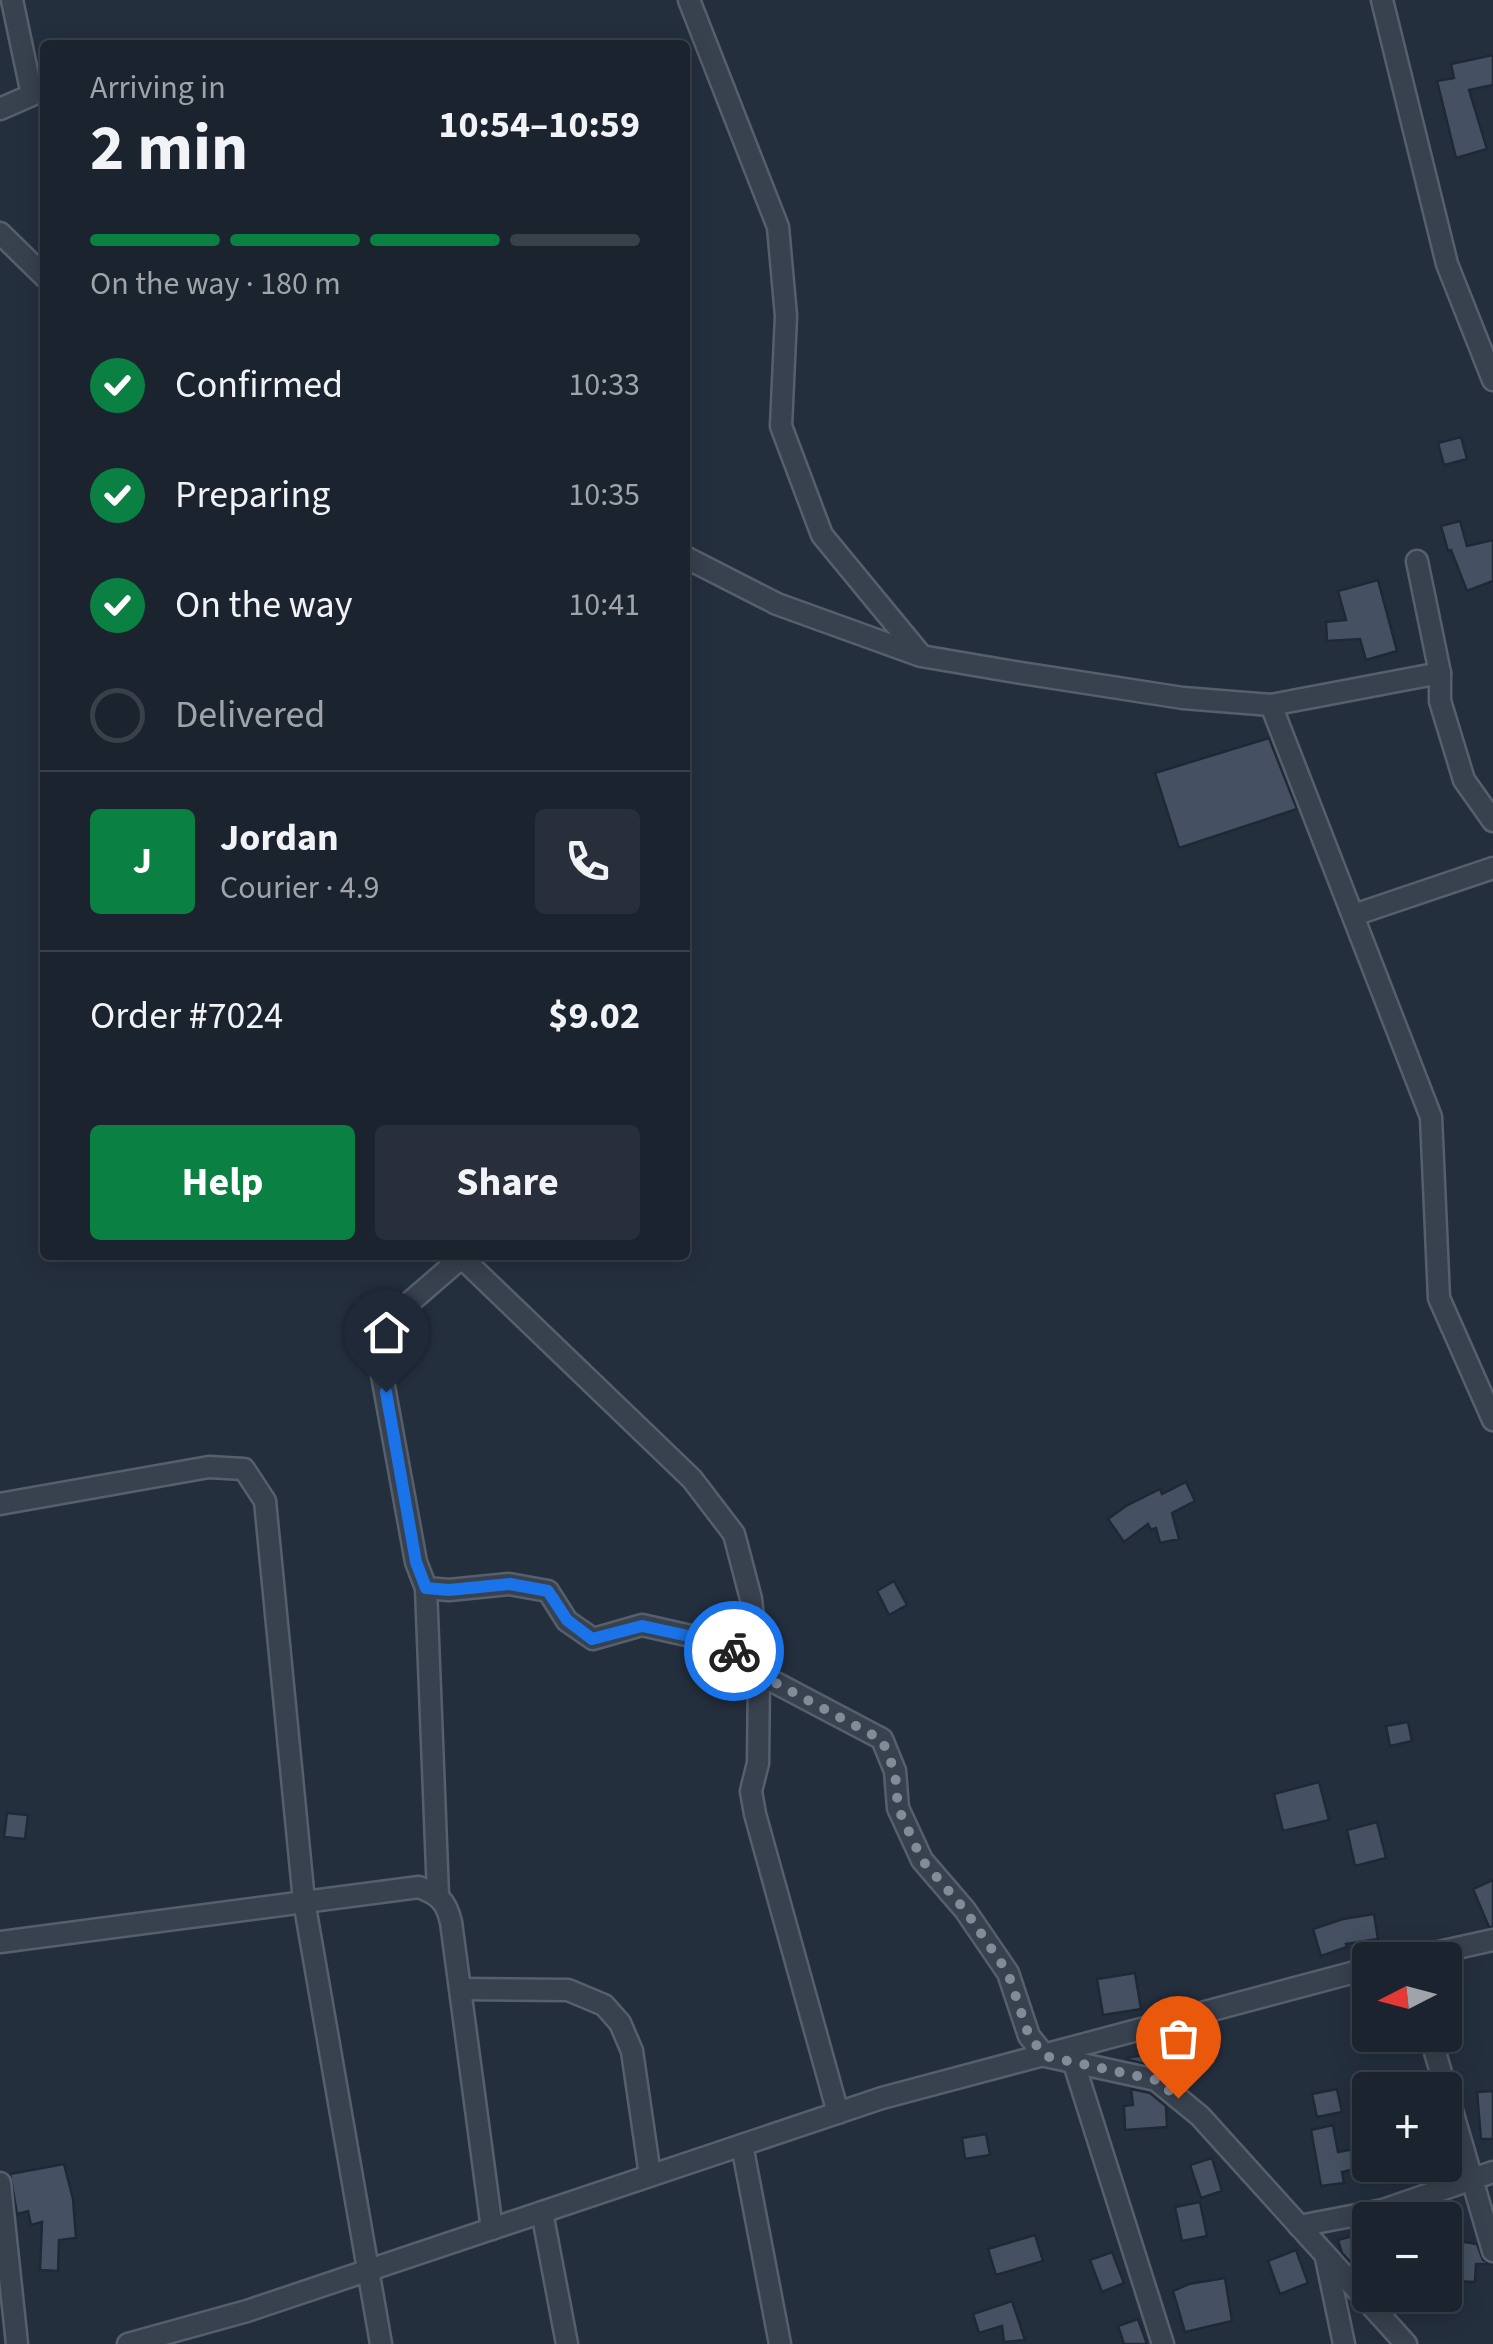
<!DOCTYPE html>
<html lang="en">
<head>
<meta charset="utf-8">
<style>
  :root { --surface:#1b232e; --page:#282f3a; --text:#f1f3f6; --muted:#a0a4aa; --line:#39404a; --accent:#0b8043 }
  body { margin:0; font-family:"Source Sans 3",sans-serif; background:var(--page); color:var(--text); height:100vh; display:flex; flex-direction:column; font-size:38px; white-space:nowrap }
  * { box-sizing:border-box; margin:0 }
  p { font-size:32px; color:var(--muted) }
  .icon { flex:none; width:55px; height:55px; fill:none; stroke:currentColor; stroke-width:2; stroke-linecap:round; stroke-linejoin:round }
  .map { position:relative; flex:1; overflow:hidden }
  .sheet { position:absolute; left:40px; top:40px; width:650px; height:1220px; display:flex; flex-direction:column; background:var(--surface); border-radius:10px; box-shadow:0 5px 25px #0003,0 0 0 2px var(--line) }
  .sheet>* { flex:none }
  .needle { width:65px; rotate:264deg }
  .buttons { position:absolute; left:1352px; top:1942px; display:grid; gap:20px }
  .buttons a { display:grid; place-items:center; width:110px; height:110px; border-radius:10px; background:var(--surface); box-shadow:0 5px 25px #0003,0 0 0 2px var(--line); font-size:50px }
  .pin { position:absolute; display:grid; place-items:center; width:85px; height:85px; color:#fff; margin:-102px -42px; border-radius:50% 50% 50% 0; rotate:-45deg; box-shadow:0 0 10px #0007 }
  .pin .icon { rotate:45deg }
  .courier { position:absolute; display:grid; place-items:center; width:100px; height:100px; margin:-50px; border:8px solid #1a73e8; border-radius:50%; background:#fff; color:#222; box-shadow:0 2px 12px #0007 }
  .headline em { font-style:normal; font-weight:700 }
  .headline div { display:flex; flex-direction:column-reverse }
  .headline { display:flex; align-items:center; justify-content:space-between; height:170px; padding:0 50px }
  h1 { font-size:65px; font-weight:700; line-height:75px }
  .bar { display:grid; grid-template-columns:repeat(4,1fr); gap:15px 10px; align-content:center; height:120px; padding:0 50px }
  .bar i { height:12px; border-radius:8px; background:var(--line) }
  .bar .active { background:var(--accent) }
  .bar p { grid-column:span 4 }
  .line { display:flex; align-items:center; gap:25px; padding:0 50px; border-top:2px solid var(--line) }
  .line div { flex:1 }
  .round { display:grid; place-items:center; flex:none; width:105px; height:105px; border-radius:10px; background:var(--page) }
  ol { padding:0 50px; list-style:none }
  li { display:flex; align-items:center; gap:30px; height:110px }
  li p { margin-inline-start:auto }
  li .icon { padding:10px; border-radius:50%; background:var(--accent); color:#fff; stroke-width:4 }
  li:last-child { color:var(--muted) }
  li i { width:55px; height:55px; border:5px solid var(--line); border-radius:50% }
  .action { display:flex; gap:20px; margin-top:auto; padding:20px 50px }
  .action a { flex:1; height:115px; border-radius:10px; background:var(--accent); color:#fff; font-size:40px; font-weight:700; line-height:115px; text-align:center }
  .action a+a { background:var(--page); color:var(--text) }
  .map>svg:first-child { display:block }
  .building { fill:#455162; stroke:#1f2835; stroke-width:2.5 }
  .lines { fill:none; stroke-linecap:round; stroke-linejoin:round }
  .street-casing { stroke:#565f6c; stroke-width:25 }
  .street { stroke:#38414e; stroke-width:20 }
  .done { stroke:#828b98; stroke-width:10; stroke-dasharray:0 18 }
  .route { stroke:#1a73e8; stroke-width:12 }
</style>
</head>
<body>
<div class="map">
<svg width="1493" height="2344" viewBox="0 0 1493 2344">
  <rect width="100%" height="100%" fill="#242f3e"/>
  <!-- building -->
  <g class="building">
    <polygon points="1493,55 1493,85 1469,90 1487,149 1456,158 1437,81 1454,78 1451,64"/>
    <polygon points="1461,437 1467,459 1444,465 1438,443"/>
    <polygon points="1460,521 1467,546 1493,540 1493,581 1467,591 1451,550 1448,551 1441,526"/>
    <polygon points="1378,580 1397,651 1366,660 1360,639 1327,641 1326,622 1346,620 1338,591"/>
    <polygon points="1269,738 1297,809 1179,848 1155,773"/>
    <polygon points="1186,1482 1195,1501 1172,1513 1179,1539 1160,1543 1156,1528 1151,1530 1148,1524 1124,1542 1108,1519 1126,1506 1160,1489 1162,1494"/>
    <polygon points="894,1581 907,1605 889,1615 877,1591"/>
    <polygon points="1408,1722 1412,1741 1390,1746 1386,1726"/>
    <polygon points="1319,1782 1329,1820 1283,1831 1274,1794"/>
    <polygon points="7,1813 28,1815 25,1839 4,1837"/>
    <polygon points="1377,1822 1386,1858 1355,1866 1347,1830"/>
    <polygon points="1493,1880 1493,1927 1489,1927 1473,1889"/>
    <polygon points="1374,1914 1378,1939 1346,1944 1347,1947 1321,1956 1313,1929 1343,1919"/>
    <polygon points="1135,1973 1141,2009 1103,2015 1097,1979"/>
    <polygon points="1163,2052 1166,2070 1126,2059 1126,2058"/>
    <polygon points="1131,2089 1150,2093 1166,2106 1167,2127 1125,2130 1124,2106 1133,2105"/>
    <polygon points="1337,2089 1342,2112 1317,2117 1312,2094"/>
    <polygon points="1493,2091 1493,2139 1481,2139 1477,2092"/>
    <polygon points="1333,2125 1338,2152 1370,2146 1370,2166 1342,2172 1344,2183 1321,2186 1311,2130"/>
    <polygon points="986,2134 990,2155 965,2159 962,2138"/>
    <polygon points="1212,2158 1222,2191 1201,2198 1190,2165"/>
    <polygon points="64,2164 73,2199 76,2238 59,2240 58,2271 40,2270 42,2222 31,2225 28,2211 17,2214 10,2174"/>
    <polygon points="1454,2200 1464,2242 1477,2244 1483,2260 1493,2264 1476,2264 1475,2282 1452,2281 1454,2244 1445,2246 1445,2203"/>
    <polygon points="1200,2202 1207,2236 1182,2241 1175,2207"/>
    <polygon points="1370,2231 1370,2267 1358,2270 1342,2253 1338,2240"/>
    <polygon points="1035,2235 1043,2261 996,2275 988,2249"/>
    <polygon points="1296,2250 1308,2283 1280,2294 1268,2261"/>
    <polygon points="1112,2252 1124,2283 1102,2292 1090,2260"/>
    <polygon points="1225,2278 1232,2321 1185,2332 1173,2291 1189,2284"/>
    <polygon points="1012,2301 1025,2340 1004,2342 1002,2326 979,2333 973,2314"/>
    <polygon points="1138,2319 1147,2344 1124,2344 1118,2326"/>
  </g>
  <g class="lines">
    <defs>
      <g id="street">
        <polyline points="689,0 778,227 786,316 781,426 822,535 920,654"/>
        <polyline points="1382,0 1447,264 1493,380"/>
        <polyline points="0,109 32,95 12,0"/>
        <polyline points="0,233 45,277"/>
        <polyline points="685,557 777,604 921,656 1015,672 1183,698 1271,705 1440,673"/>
        <polyline points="1417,561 1440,673 1440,701 1464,780 1493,821"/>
        <polyline points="1271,705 1431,1117 1439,1298 1493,1420"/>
        <polyline points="1354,915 1493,868"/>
        <polyline points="459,1255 692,1479 734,1534 751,1599 759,1674 882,1739 895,1771 898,1808 922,1860 965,1910 1008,1973 1029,2036 1045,2056 1156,2080 1200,2116 1406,2344"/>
        <polyline points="0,1504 209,1467 244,1469 265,1501 304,1901 381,2344"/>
        <polyline points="426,1588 449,1590 509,1584 548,1591 567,1621 593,1639 642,1625 726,1644 759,1674 758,1763 751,1791 755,1814 838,2113"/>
        <polyline points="438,1895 426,1588 416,1562 381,1370 379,1329 461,1258"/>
        <path d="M 0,1942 L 419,1887 C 439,1895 446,1901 451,1922 L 492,2229"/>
        <polyline points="1403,1960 1493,1940"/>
        <polyline points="461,1989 568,1990 604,2005 620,2023 632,2051 650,2175"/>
        <polyline points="1430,2035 1493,2251"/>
        <polyline points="1070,2051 1163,2344"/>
        <polyline points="742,2145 780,2344"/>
        <polyline points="0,2183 17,2344"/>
        <polyline points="542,2212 567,2344"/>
        <polyline points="1299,2226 1383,2210 1493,2172"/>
        <polyline points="1326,2258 1344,2344"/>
        <polyline points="128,2344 247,2311 882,2098 1370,1968"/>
      </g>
    </defs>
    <!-- street casing -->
    <use href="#street" class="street-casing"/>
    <!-- street -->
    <use href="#street" class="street"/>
  </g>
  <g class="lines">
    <!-- done -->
    <polyline class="done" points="734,1651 759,1674 882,1740 895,1772 898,1808 922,1860 965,1910 1008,1973 1029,2036 1045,2056 1156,2080 1178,2098"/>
    <!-- route -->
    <polyline class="route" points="386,1392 416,1562 426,1588 449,1590 510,1584 548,1591 567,1620 592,1639 642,1626 726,1644 734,1651"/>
  </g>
</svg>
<div class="buttons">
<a><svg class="needle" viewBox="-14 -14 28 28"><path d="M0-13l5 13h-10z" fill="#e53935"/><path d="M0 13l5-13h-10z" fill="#a0a4aa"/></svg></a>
<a>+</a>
<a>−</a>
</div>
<div class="pin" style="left:1178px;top:2098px;background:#ea580c"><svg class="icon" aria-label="bag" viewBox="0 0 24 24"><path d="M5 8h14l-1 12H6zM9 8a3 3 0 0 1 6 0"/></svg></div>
<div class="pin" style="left:386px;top:1392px;background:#1f2937"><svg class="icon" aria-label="home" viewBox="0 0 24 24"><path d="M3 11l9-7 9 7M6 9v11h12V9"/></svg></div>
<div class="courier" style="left:734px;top:1651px"><svg class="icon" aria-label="bike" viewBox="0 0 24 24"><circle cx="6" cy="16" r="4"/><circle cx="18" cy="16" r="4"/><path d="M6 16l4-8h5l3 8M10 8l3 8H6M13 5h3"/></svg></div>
<section class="sheet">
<div class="headline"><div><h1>2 min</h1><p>Arriving in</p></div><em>10:54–10:59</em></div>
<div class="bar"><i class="active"></i><i class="active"></i><i class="active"></i><i></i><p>On the way · 180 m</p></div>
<ol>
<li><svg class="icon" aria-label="check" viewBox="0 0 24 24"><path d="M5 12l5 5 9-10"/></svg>Confirmed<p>10:33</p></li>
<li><svg class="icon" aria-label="check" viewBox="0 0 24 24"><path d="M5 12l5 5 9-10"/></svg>Preparing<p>10:35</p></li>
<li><svg class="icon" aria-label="check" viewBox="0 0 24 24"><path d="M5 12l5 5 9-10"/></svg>On the way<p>10:41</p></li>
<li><i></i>Delivered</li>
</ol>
<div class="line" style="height:180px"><b class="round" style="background:var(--accent);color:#fff">J</b><div><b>Jordan</b><p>Courier · 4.9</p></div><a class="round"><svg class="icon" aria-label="phone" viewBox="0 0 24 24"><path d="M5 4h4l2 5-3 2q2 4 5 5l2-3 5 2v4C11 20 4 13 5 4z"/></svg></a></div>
<div class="line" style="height:130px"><div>Order #7024</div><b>$9.02</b></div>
<div class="action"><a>Help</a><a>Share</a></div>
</section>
</div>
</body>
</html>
